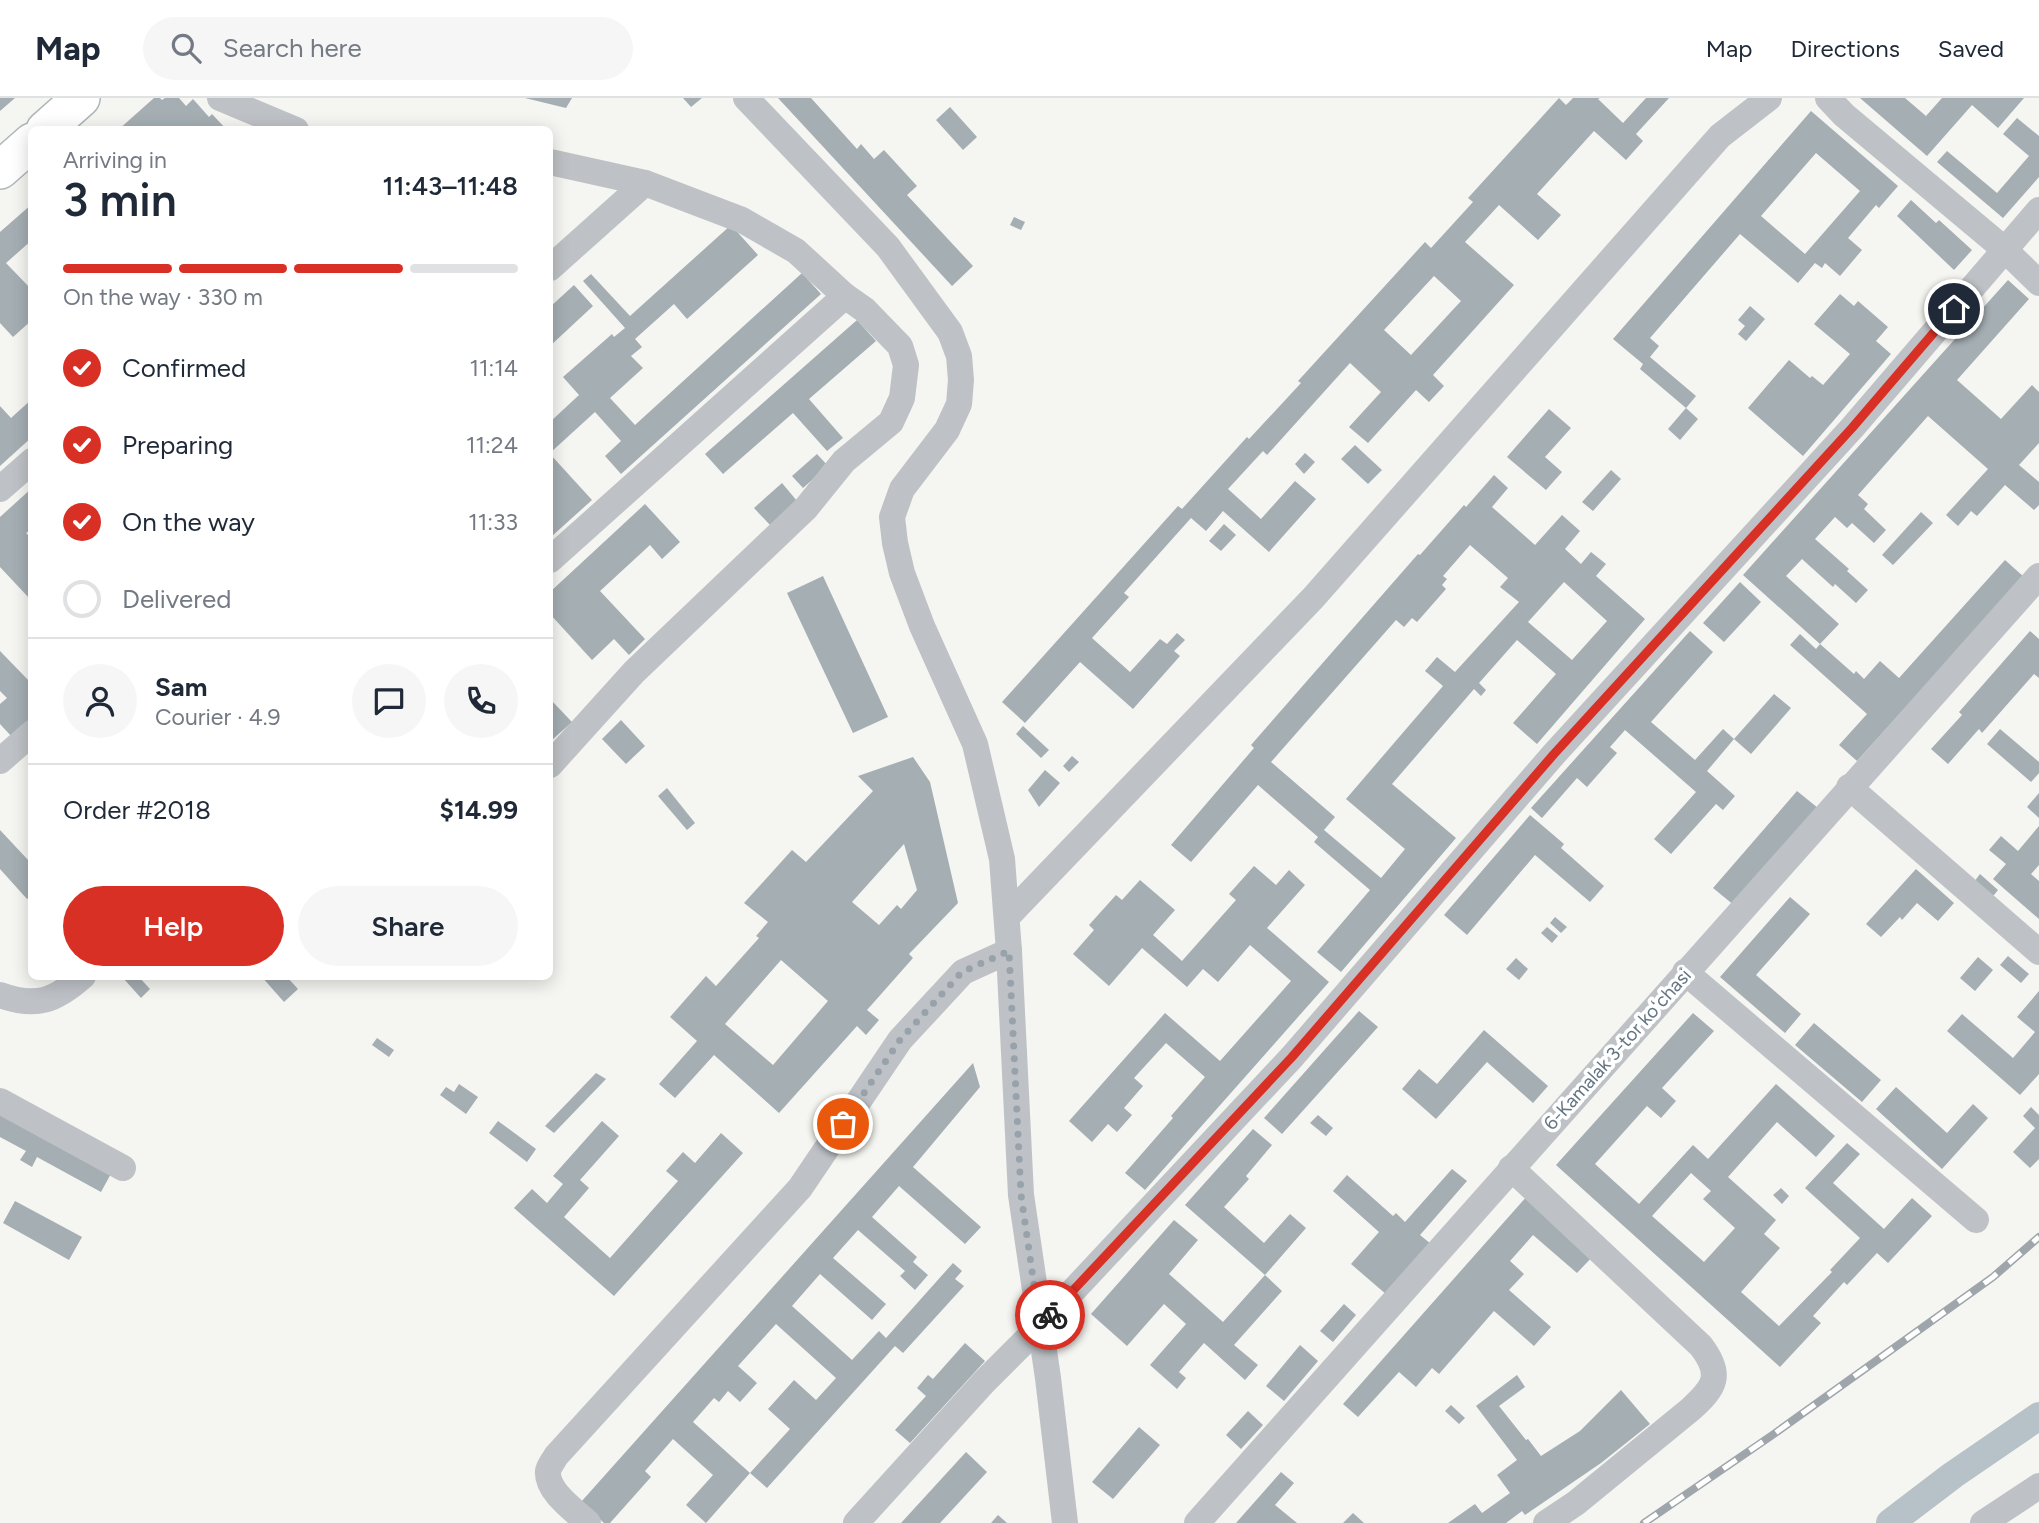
<!DOCTYPE html>
<html lang="en">
<head>
<meta charset="utf-8">
<style>
  :root { --surface:#fff; --page:#f6f6f7; --text:#1f2937; --muted:#747a83; --line:#e0e1e3; --accent:#d93025 }
  body { margin:0; font-family:Figtree,sans-serif; background:var(--page); color:var(--text); height:100vh; display:flex; flex-direction:column; font-size:26px; white-space:nowrap }
  * { box-sizing:border-box; margin:0 }
  p { font-size:23px; color:var(--muted) }
  .icon { flex:none; width:38px; height:38px; fill:none; stroke:currentColor; stroke-width:2; stroke-linecap:round; stroke-linejoin:round }
  .map { position:relative; flex:1; overflow:hidden }
  .panel { position:absolute; left:28px; top:28px; width:525px; height:854px; display:flex; flex-direction:column; background:var(--surface); border-radius:10px; box-shadow:0 4px 18px #0003 }
  .panel>* { flex:none }
  .pin { position:absolute; display:grid; place-items:center; width:60px; height:60px; color:#fff; margin:-30px; border:4px solid #fff; border-radius:50%; box-shadow:0 2px 7px #0007 }
  .courier { position:absolute; display:grid; place-items:center; width:70px; height:70px; margin:-35px; border:5px solid #d93025; border-radius:50%; background:#fff; color:#222; box-shadow:0 2px 9px #0007 }
  .overview em { font-style:normal; font-weight:600 }
  .overview div { display:flex; flex-direction:column-reverse }
  .overview { display:flex; align-items:center; justify-content:space-between; height:119px; padding:0 35px }
  h1 { font-size:46px; font-weight:600; line-height:52px }
  .bar { display:grid; grid-template-columns:repeat(4,1fr); gap:10px 7px; align-content:center; height:84px; padding:0 35px }
  .bar i { height:9px; border-radius:5px; background:var(--line) }
  .bar .active { background:var(--accent) }
  .bar p { grid-column:span 4 }
  .line { display:flex; align-items:center; gap:18px; padding:0 35px; border-top:2px solid var(--line) }
  .line div { flex:1 }
  .round { display:grid; place-items:center; flex:none; width:74px; height:74px; border-radius:37px; background:var(--page) }
  ol { padding:0 35px; list-style:none }
  li { display:flex; align-items:center; gap:21px; height:77px }
  li p { margin-inline-start:auto }
  li .icon { padding:7px; border-radius:50%; background:var(--accent); color:#fff; stroke-width:4 }
  li:last-child { color:var(--muted) }
  li i { width:38px; height:38px; border:4px solid var(--line); border-radius:50% }
  .button { display:flex; gap:14px; margin-top:auto; padding:14px 35px }
  .button a { flex:1; height:80px; border-radius:42px; background:var(--accent); color:#fff; font-size:28px; font-weight:600; line-height:80px; text-align:center }
  .button a+a { background:var(--page); color:var(--text) }
  header { display:flex; align-items:center; gap:42px; box-sizing:border-box; height:98px; padding:0 35px; background:var(--surface); border-bottom:2px solid var(--line) }
  header strong { font-size:33px }
  nav { display:flex; gap:38px; margin-inline-start:auto; font-size:24px }
  .search { width:490px; height:63px; background:var(--page); display:flex; align-items:center; gap:18px; box-sizing:border-box; padding:0 24px; border-radius:38px; color:var(--muted); font-size:26px }
  .map>svg:first-child { display:block }
  .lines { fill:none; stroke-linecap:round; stroke-linejoin:round }
  .canal { stroke:#b6c2c7; stroke-width:28 }
  .building { fill:#a5aeb3; fill-rule:evenodd }
  .secondary-casing { stroke:#b0b6ba; stroke-width:40 }
  .street { stroke:#bec2c6; stroke-width:26 }
  .secondary { stroke:#fff; stroke-width:37 }
  .rail-casing { stroke:#9fa6ab; stroke-width:8 }
  .rail { stroke:#fff; stroke-width:5; stroke-dasharray:16; stroke-linecap:butt }
  .done { stroke:#97a2aa; stroke-width:7; stroke-dasharray:0 12.6 }
  .route { stroke:#d93025; stroke-width:9 }
  .labels { text-anchor:middle; stroke-width:7; stroke-linejoin:round; paint-order:stroke }
  .street-label { font-size:19px; fill:#647583; stroke:#fff }
</style>
</head>
<body>
<header>
<strong>Map</strong>
<div class="search"><svg class="icon" aria-label="search" viewBox="0 0 24 24"><circle cx="10" cy="10" r="6"/><path d="M15 15l6 6"/></svg>Search here</div>
<nav><a>Map</a><a>Directions</a><a>Saved</a></nav>
</header>
<div class="map">
<svg width="2039" height="1425" viewBox="0 0 2039 1425">
  <rect width="100%" height="100%" fill="#f5f5f1"/>
  <g class="lines">
    <!-- canal -->
    <polyline class="canal" points="1890,1425 1953,1377 2039,1318"/>
  </g>
  <!-- building -->
  <g class="building">
    <polygon points="0,0 15,0 0,13"/>
    <polygon points="154,0 160,0 162,2 165,0 179,0 186,8 193,1 209,19 212,16 227,32 118,32"/>
    <polygon points="525,0 572,0 566,10"/>
    <polygon points="683,0 702,0 691,9"/>
    <polygon points="778,0 811,0 857,51 861,46 874,61 884,52 917,88 907,97 973,168 952,188"/>
    <path d="M 1559,0 L 1566,7 L 1573,0 L 1600,0 L 1598,1 L 1623,25 L 1646,0 L 1669,0 L 1636,36 L 1643,43 L 1626,62 L 1594,33 L 1537,96 L 1561,117 L 1538,142 L 1499,107 L 1465,144 L 1514,187 L 1433,277 L 1444,288 L 1429,304 L 1416,292 L 1368,345 L 1349,329 L 1381,294 L 1350,265 L 1267,357 L 1263,353 L 1228,391 L 1261,421 L 1295,383 L 1316,401 L 1269,454 L 1223,413 L 1206,433 L 1191,420 L 1124,495 L 1129,499 L 1092,540 L 1130,574 L 1160,541 L 1167,546 L 1177,535 L 1185,542 L 1174,553 L 1180,558 L 1133,611 L 1080,564 L 1025,625 L 1002,604 L 1178,408 L 1182,411 L 1247,339 L 1249,341 L 1301,285 L 1298,283 L 1425,144 L 1431,150 L 1473,104 L 1468,100 ZM 1434,178 L 1461,203 L 1411,257 L 1384,232 Z"/>
    <polygon points="1860,0 1905,0 1926,18 1942,0 2024,0 1998,30 1972,7 1927,58"/>
    <polygon points="950,9 977,39 963,52 936,22"/>
    <path d="M 1811,13 L 1898,88 L 1879,110 L 1876,107 L 1848,140 L 1862,152 L 1840,178 L 1825,165 L 1822,170 L 1815,165 L 1798,185 L 1740,136 L 1650,240 L 1659,248 L 1650,259 L 1696,298 L 1686,310 L 1640,271 L 1643,266 L 1613,241 ZM 1816,55 L 1860,93 L 1805,156 L 1761,118 Z"/>
    <polygon points="2017,20 2039,38 2039,79 2003,120 1937,64 1947,53 1997,95 2029,58 2003,36"/>
    <polygon points="1911,102 1936,125 1939,122 1972,152 1954,172 1897,118"/>
    <polygon points="32,106 32,142 6,165 32,192 32,222 13,239 0,225 0,134"/>
    <polygon points="1014,119 1025,124 1021,132 1010,127"/>
    <polygon points="731,127 758,157 687,221 674,206 635,241 642,249 631,258 643,270 610,300 635,327 802,175 821,196 621,376 605,358 621,343 595,314 550,355 550,324 579,297 563,279 612,236 614,239 625,230 583,183 591,176 630,218"/>
    <polygon points="2008,182 2029,201 1957,282 2001,321 2032,287 2039,294 2039,345 2019,367 2039,384 2039,407 2034,412 2005,387 1977,418 1971,413 1958,428 1946,417 1988,371 1928,318 1858,397 1868,406 1864,411 1886,432 1874,445 1852,425 1847,430 1835,419 1815,441 1849,471 1847,473 1868,492 1856,505 1835,486 1833,489 1802,461 1786,478 1839,526 1820,546 1854,576 1856,573 1864,581 1880,563 1899,580 2005,462 2024,479 1857,663 1839,647 1867,616 1790,547 1800,536 1816,551 1820,546 1743,477"/>
    <polygon points="574,187 593,208 550,248 550,209"/>
    <polygon points="1840,196 1854,208 1858,203 1888,229 1876,243 1891,256 1803,358 1748,310 1789,262 1810,280 1812,278 1823,287 1850,256 1814,226"/>
    <polygon points="1750,208 1765,221 1746,243 1738,236 1745,228 1738,222"/>
    <polygon points="857,222 876,243 809,301 843,340 827,353 793,315 723,376 705,356"/>
    <polygon points="32,301 32,339 0,368 0,308 11,320"/>
    <polygon points="1686,310 1698,321 1680,342 1668,331"/>
    <polygon points="1549,311 1571,330 1545,359 1562,374 1546,392 1507,359"/>
    <polygon points="1355,347 1382,372 1368,386 1341,361"/>
    <polygon points="1305,355 1315,364 1304,376 1295,366"/>
    <polygon points="550,356 592,402 552,438 550,436"/>
    <polygon points="817,356 828,368 803,390 792,378"/>
    <polygon points="1611,372 1621,381 1593,413 1582,404"/>
    <path d="M 1494,377 L 1508,390 L 1492,409 L 1535,447 L 1562,417 L 1580,433 L 1565,451 L 1581,466 L 1591,454 L 1606,466 L 1596,478 L 1645,521 L 1537,646 L 1513,625 L 1556,576 L 1517,542 L 1479,585 L 1486,592 L 1481,598 L 1474,591 L 1392,686 L 1456,740 L 1341,874 L 1317,854 L 1370,792 L 1314,744 L 1318,739 L 1258,687 L 1191,764 L 1171,747 L 1254,650 L 1251,647 L 1418,456 L 1420,457 L 1464,407 L 1466,409 ZM 1470,447 L 1508,480 L 1500,489 L 1519,504 L 1455,574 L 1437,559 L 1425,573 L 1443,588 L 1346,701 L 1405,751 L 1381,780 L 1324,732 L 1335,719 L 1271,664 L 1396,522 L 1404,529 L 1412,520 L 1417,524 L 1446,491 L 1442,487 L 1447,481 L 1443,478 ZM 1564,484 L 1607,523 L 1572,562 L 1528,524 Z"/>
    <polygon points="782,385 797,403 770,427 754,410"/>
    <polygon points="32,390 32,431 26,435 32,441 32,500 30,501 0,469 0,419"/>
    <polygon points="645,406 680,444 662,461 650,447 600,493 645,541 629,557 614,541 592,562 550,516 550,494"/>
    <polygon points="1921,414 1933,425 1893,467 1882,457"/>
    <polygon points="1224,426 1236,437 1221,453 1209,443"/>
    <polygon points="823,478 888,619 853,635 787,495"/>
    <polygon points="1740,484 1761,504 1724,544 1703,525"/>
    <polygon points="1690,533 1713,554 1651,624 1695,662 1723,631 1734,641 1707,673 1735,698 1723,712 1716,706 1671,756 1654,741 1696,694 1625,632 1610,649 1617,655 1587,689 1577,680 1542,720 1531,710"/>
    <polygon points="2030,533 2039,541 2039,580 2034,576 1982,635 1979,631 1948,666 1931,651 1962,617 1959,614"/>
    <polygon points="0,553 32,586 32,621 12,639 0,626 0,606 7,600 0,593"/>
    <polygon points="1774,596 1791,610 1751,656 1734,641"/>
    <polygon points="550,601 572,624 552,642 550,639"/>
    <polygon points="621,622 645,648 626,666 602,641"/>
    <polygon points="1023,628 1049,652 1041,660 1016,636"/>
    <polygon points="2000,631 2039,664 2039,675 2031,684 1987,646"/>
    <polygon points="1072,658 1079,664 1069,674 1063,668"/>
    <path d="M 913,659 L 930,684 L 958,805 L 909,856 L 913,860 L 867,912 L 879,922 L 866,937 L 857,928 L 779,1015 L 714,957 L 675,1000 L 659,986 L 697,943 L 670,919 L 706,878 L 716,888 L 759,840 L 756,838 L 768,824 L 744,805 L 792,752 L 806,764 L 873,693 L 858,678 ZM 904,746 L 917,792 L 901,811 L 897,807 L 879,827 L 852,804 ZM 781,862 L 828,903 L 773,967 L 725,926 Z"/>
    <polygon points="1045,672 1060,685 1039,709 1028,692"/>
    <polygon points="667,690 695,725 687,732 658,698"/>
    <polygon points="1797,693 1818,710 1735,808 1713,790"/>
    <polygon points="2039,695 2039,720 2027,709"/>
    <polygon points="1530,717 1564,746 1561,750 1604,788 1590,804 1535,757 1467,837 1444,817"/>
    <polygon points="2039,728 2039,767 2031,776 2039,783 2039,821 1993,781 2006,766 1989,752 2001,738 2018,753"/>
    <polygon points="0,732 29,763 32,760 32,797 27,801 0,771"/>
    <polygon points="1254,768 1276,787 1289,772 1305,787 1267,830 1329,884 1145,1092 1125,1075 1173,1020 1171,1018 1205,979 1166,945 1134,980 1143,988 1124,1010 1132,1017 1117,1034 1108,1026 1092,1044 1069,1023 1165,915 1220,963 1291,883 1250,847 1218,884 1203,871 1187,889 1142,850 1109,888 1073,856 1094,832 1089,827 1116,797 1122,802 1140,782 1175,812 1153,837 1182,863 1236,802 1229,796"/>
    <polygon points="1916,771 1954,805 1938,823 1917,805 1902,822 1900,819 1881,839 1866,826"/>
    <polygon points="1980,776 1998,792 1989,803 1971,788"/>
    <polygon points="1790,799 1810,816 1756,877 1801,916 1785,935 1720,879"/>
    <polygon points="1555,819 1567,829 1561,835 1550,825"/>
    <polygon points="1547,829 1558,838 1552,845 1541,835"/>
    <polygon points="2008,858 2029,876 2021,885 2000,867"/>
    <polygon points="1978,859 1993,872 1975,893 1960,880"/>
    <polygon points="1516,860 1528,871 1519,882 1506,871"/>
    <polygon points="125,878 138,878 150,891 141,900 123,880"/>
    <polygon points="261,878 286,878 298,891 284,904"/>
    <polygon points="2039,893 2039,976 2020,997 1947,933 1962,916 2013,960 2035,934 2017,919"/>
    <polygon points="1359,913 1378,929 1282,1036 1264,1020"/>
    <path d="M 1693,915 L 1714,933 L 1662,990 L 1676,1003 L 1661,1020 L 1647,1008 L 1595,1066 L 1639,1106 L 1693,1047 L 1708,1061 L 1776,986 L 1835,1038 L 1816,1059 L 1777,1024 L 1728,1079 L 1776,1122 L 1764,1136 L 1780,1150 L 1741,1194 L 1779,1228 L 1832,1174 L 1830,1172 L 1860,1140 L 1805,1090 L 1847,1045 L 1860,1056 L 1833,1085 L 1884,1131 L 1912,1100 L 1932,1118 L 1888,1165 L 1877,1155 L 1847,1187 L 1844,1184 L 1813,1218 L 1821,1225 L 1780,1269 L 1556,1067 ZM 1691,1075 L 1711,1093 L 1703,1101 L 1735,1130 L 1704,1164 L 1652,1118 Z"/>
    <polygon points="1814,925 1881,982 1862,1004 1795,947"/>
    <polygon points="1484,932 1548,988 1533,1005 1487,964 1436,1021 1402,991 1419,971 1437,986"/>
    <polygon points="377,940 394,952 389,959 372,947"/>
    <polygon points="973,965 980,989 913,1069 981,1129 965,1146 899,1088 872,1119 917,1159 913,1164 928,1177 915,1192 900,1178 905,1173 858,1132 833,1160 886,1206 872,1222 820,1176 792,1208 852,1262 879,1233 886,1240 953,1165 962,1173 955,1181 964,1188 903,1255 895,1248 767,1390 750,1375 790,1331 768,1311 794,1282 816,1302 836,1280 776,1226 738,1268 757,1285 740,1304 728,1293 719,1304 714,1300 693,1324 750,1375 706,1425 686,1407 713,1377 673,1341 645,1373 651,1379 610,1425 604,1425 581,1404"/>
    <polygon points="596,975 606,981 554,1035 545,1028"/>
    <polygon points="459,986 478,999 466,1016 440,997 446,989 454,994"/>
    <polygon points="1896,989 1947,1035 1973,1006 1988,1020 1942,1071 1876,1011"/>
    <polygon points="2031,1009 2039,1017 2039,1061 2030,1070 2013,1054 2035,1030 2023,1018"/>
    <polygon points="0,1010 113,1072 101,1094 37,1059 32,1069 20,1062 26,1053 0,1039"/>
    <polygon points="1318,1017 1333,1030 1326,1038 1310,1025"/>
    <polygon points="498,1023 536,1051 527,1064 489,1035"/>
    <polygon points="602,1023 619,1038 580,1082 589,1090 564,1119 610,1160 678,1083 666,1073 683,1054 695,1065 721,1035 743,1055 614,1198 514,1110 532,1091 547,1105 563,1086 553,1078"/>
    <polygon points="1253,1031 1272,1047 1246,1078 1249,1081 1224,1109 1264,1145 1290,1116 1306,1130 1265,1177 1185,1107"/>
    <polygon points="1452,1071 1467,1083 1420,1137 1431,1146 1387,1197 1351,1166 1379,1134 1333,1093 1347,1077 1393,1118 1396,1115 1405,1124"/>
    <polygon points="1781,1090 1789,1098 1782,1106 1773,1097"/>
    <polygon points="1527,1098 1594,1157 1577,1175 1533,1137 1510,1163 1524,1176 1509,1192 1551,1229 1534,1248 1494,1213 1439,1276 1432,1270 1416,1289 1399,1274 1358,1319 1343,1306"/>
    <polygon points="15,1103 82,1139 69,1162 3,1125"/>
    <polygon points="1174,1122 1198,1142 1169,1176 1223,1224 1265,1177 1282,1193 1234,1247 1258,1267 1245,1282 1204,1245 1179,1274 1186,1280 1177,1291 1150,1267 1186,1226 1164,1206 1127,1248 1091,1216"/>
    <polygon points="1344,1206 1356,1217 1333,1244 1320,1233"/>
    <polygon points="965,1245 985,1263 910,1345 895,1332 926,1298 917,1290 928,1277 933,1281"/>
    <polygon points="1300,1247 1318,1263 1284,1303 1266,1288"/>
    <polygon points="1517,1277 1525,1289 1499,1308 1526,1342 1528,1341 1541,1358 1580,1333 1621,1292 1650,1326 1601,1365 1525,1417 1522,1413 1506,1425 1448,1425 1475,1406 1482,1415 1510,1395 1497,1377 1517,1362 1476,1308"/>
    <polygon points="1451,1307 1465,1320 1459,1326 1445,1313"/>
    <polygon points="1248,1313 1263,1327 1241,1351 1226,1337"/>
    <polygon points="1139,1329 1160,1347 1113,1401 1092,1384"/>
    <polygon points="966,1354 987,1374 940,1425 901,1425"/>
    <polygon points="1281,1374 1294,1385 1275,1407 1297,1425 1236,1425"/>
    <polygon points="1353,1415 1364,1425 1343,1425"/>
    <polygon points="998,1417 1007,1425 991,1425"/>
  </g>
  <g class="lines">
    <defs>
      <g id="secondary">
        <polyline points="45,32 81,0"/>
        <polyline points="0,72 32,44"/>
      </g>
    </defs>
    <!-- secondary casing -->
    <use href="#secondary" class="secondary-casing"/>
    <!-- street -->
    <g class="street">
      <polyline points="220,0 296,32"/>
      <polyline points="746,0 888,149 950,234 959,258 961,282 959,306 947,332 902,391 892,419 895,445 902,475 922,528 975,646 1002,761 1009,853 1021,1097 1048,1280 1065,1425"/>
      <polyline points="1828,0 1844,17 2004,151 2039,185"/>
      <polyline points="550,64 645,85 742,122 796,153 845,198 865,212 900,248 906,267 902,300 891,324 844,363 806,410 634,574 550,667"/>
      <polyline points="550,170 645,85"/>
      <polyline points="0,391 32,363"/>
      <polyline points="550,462 845,198"/>
      <polyline points="0,663 32,635"/>
      <polyline points="1849,689 2039,854"/>
      <polyline points="1007,819 1313,500 1720,38 1769,0"/>
      <polyline points="1685,874 1976,1122"/>
      <path d="M 0,897 C 36,910 55,903 83,878"/>
      <polyline points="0,1003 123,1070"/>
      <path d="M 1511,1070 L 1701,1248 C 1723,1277 1715,1289 1691,1311 L 1576,1405 L 1546,1425"/>
      <path d="M 588,1425 C 575,1413 546,1393 548,1373 C 549,1368 554,1362 556,1358 L 800,1090 L 900,942 L 963,874 L 1009,853"/>
      <polyline points="856,1425 984,1284 1040,1228 1292,959 1554,656 1852,330 2039,112"/>
      <polyline points="1197,1425 2039,478"/>
      <polyline points="1983,1425 2039,1388"/>
    </g>
    <!-- secondary -->
    <use href="#secondary" class="secondary"/>
    <defs>
      <polyline id="rail" points="1644,1425 1771,1338 1993,1179 2039,1139"/>
    </defs>
    <!-- rail casing -->
    <use href="#rail" class="rail-casing"/>
    <!-- rail -->
    <use href="#rail" class="rail"/>
  </g>
  <g class="lines">
    <!-- done -->
    <polyline class="done" points="843,1026 900,942 962,874 1009,853 1021,1097 1040,1228 1050,1217"/>
    <!-- route -->
    <polyline class="route" points="1050,1217 1292,959 1554,656 1852,330 1954,211"/>
  </g>
  <g class="labels">
    <!-- street labels -->
    <g class="street-label">
      <text transform="translate(1617 951) rotate(-48)" y="7">6-Kamalak 3-tor koʻchasi</text>
    </g>
  </g>
</svg>
<div class="pin" style="left:843px;top:1026px;background:#ea580c"><svg class="icon" aria-label="bag" viewBox="0 0 24 24"><path d="M5 8h14l-1 12H6zM9 8a3 3 0 0 1 6 0"/></svg></div>
<div class="pin" style="left:1954px;top:211px;background:#1f2937"><svg class="icon" aria-label="home" viewBox="0 0 24 24"><path d="M3 11l9-7 9 7M6 9v11h12V9"/></svg></div>
<div class="courier" style="left:1050px;top:1217px"><svg class="icon" aria-label="bike" viewBox="0 0 24 24"><circle cx="6" cy="16" r="4"/><circle cx="18" cy="16" r="4"/><path d="M6 16l4-8h5l3 8M10 8l3 8H6M13 5h3"/></svg></div>
<section class="panel">
<div class="overview"><div><h1>3 min</h1><p>Arriving in</p></div><em>11:43–11:48</em></div>
<div class="bar"><i class="active"></i><i class="active"></i><i class="active"></i><i></i><p>On the way · 330 m</p></div>
<ol>
<li><svg class="icon" aria-label="check" viewBox="0 0 24 24"><path d="M5 12l5 5 9-10"/></svg>Confirmed<p>11:14</p></li>
<li><svg class="icon" aria-label="check" viewBox="0 0 24 24"><path d="M5 12l5 5 9-10"/></svg>Preparing<p>11:24</p></li>
<li><svg class="icon" aria-label="check" viewBox="0 0 24 24"><path d="M5 12l5 5 9-10"/></svg>On the way<p>11:33</p></li>
<li><i></i>Delivered</li>
</ol>
<div class="line" style="height:126px"><a class="round"><svg class="icon" aria-label="person" viewBox="0 0 24 24"><circle cx="12" cy="8" r="4"/><path d="M4 21q1-7 8-7t8 7"/></svg></a><div><b>Sam</b><p>Courier · 4.9</p></div><a class="round"><svg class="icon" aria-label="chat" viewBox="0 0 24 24"><path d="M4 5h16v11H9l-5 4z"/></svg></a><a class="round"><svg class="icon" aria-label="phone" viewBox="0 0 24 24"><path d="M5 4h4l2 5-3 2q2 4 5 5l2-3 5 2v4C11 20 4 13 5 4z"/></svg></a></div>
<div class="line" style="height:91px"><div>Order #2018</div><b>$14.99</b></div>
<div class="button"><a>Help</a><a>Share</a></div>
</section>
</div>
</body>
</html>
